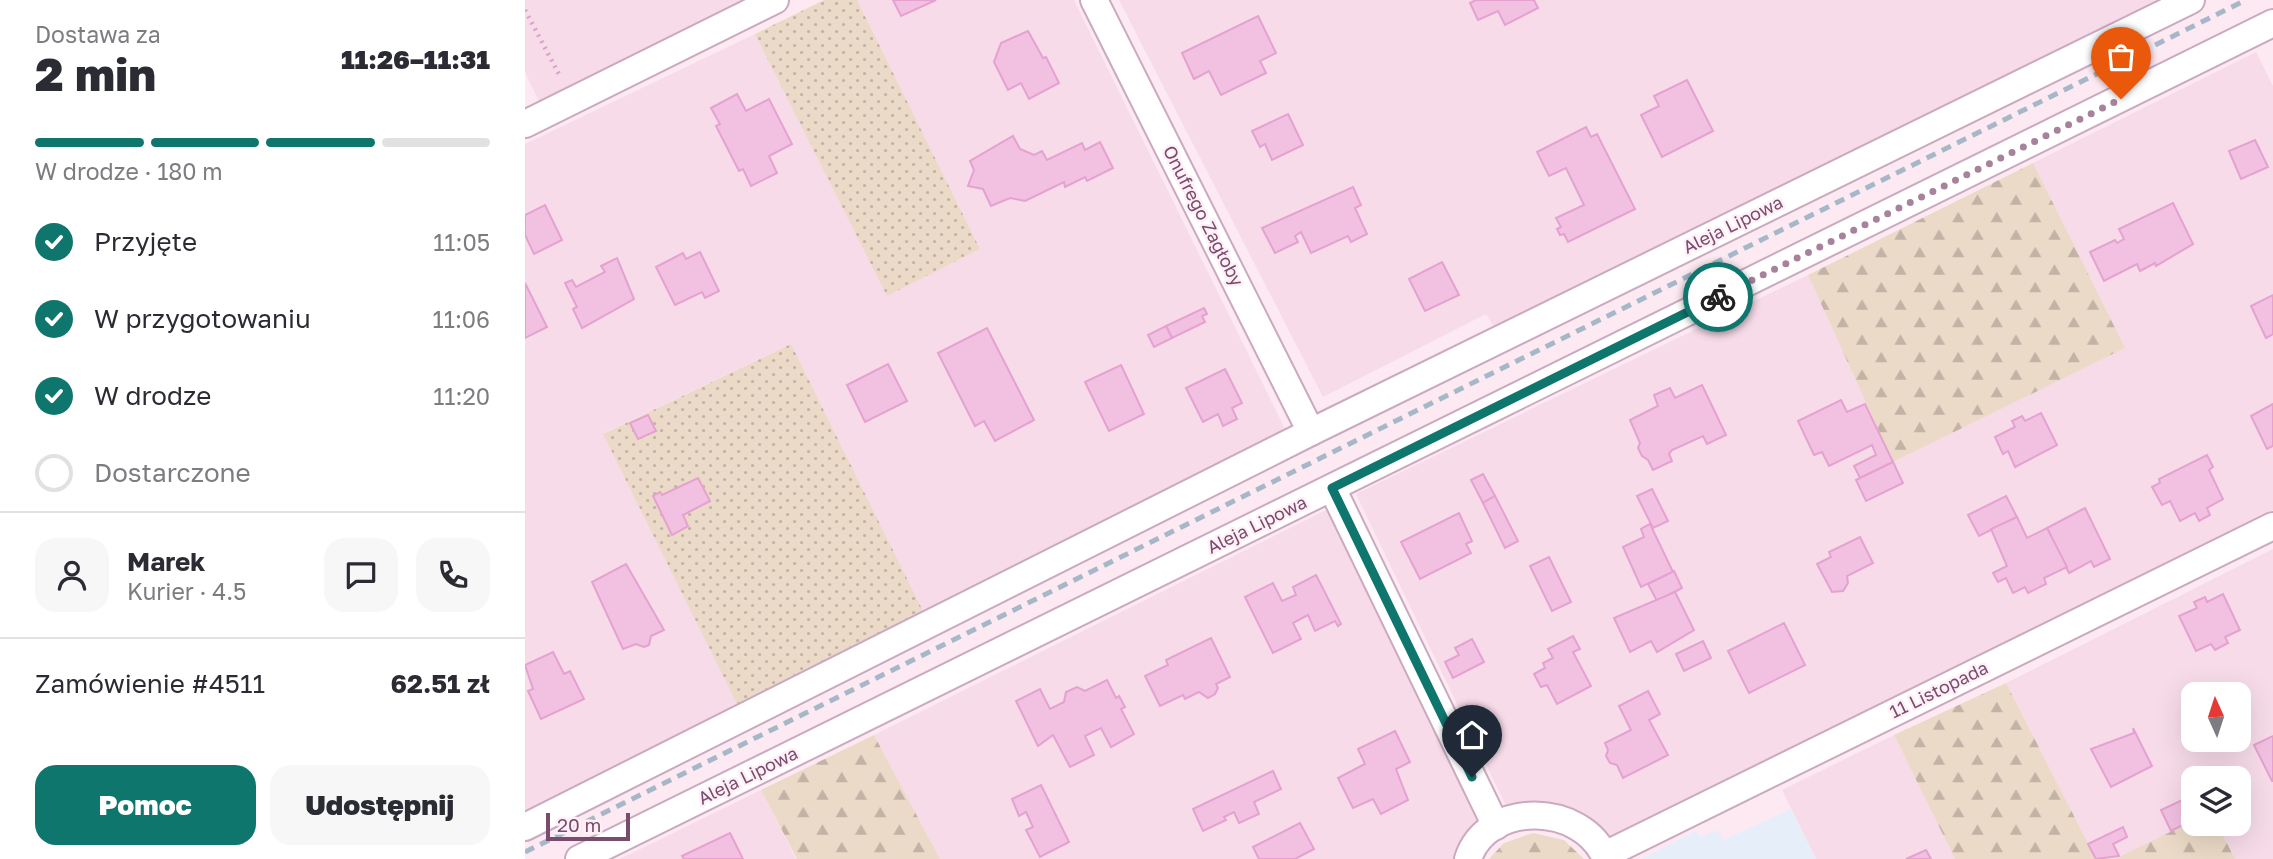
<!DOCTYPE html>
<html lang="pl">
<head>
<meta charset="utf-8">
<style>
  :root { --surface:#fff; --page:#f7f7f7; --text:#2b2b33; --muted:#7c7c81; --line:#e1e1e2; --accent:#0f766e }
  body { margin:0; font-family:"Golos Text",sans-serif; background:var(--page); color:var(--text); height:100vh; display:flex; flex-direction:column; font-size:26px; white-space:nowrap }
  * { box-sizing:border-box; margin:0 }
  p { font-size:23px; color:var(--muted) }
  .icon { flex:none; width:38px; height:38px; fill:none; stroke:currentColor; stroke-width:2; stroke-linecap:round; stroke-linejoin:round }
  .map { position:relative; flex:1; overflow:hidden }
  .drawer { display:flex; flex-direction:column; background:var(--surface); width:525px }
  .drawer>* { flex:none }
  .needle { width:46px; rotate:357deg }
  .controls { position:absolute; left:1656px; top:682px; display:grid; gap:14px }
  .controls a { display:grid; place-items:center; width:70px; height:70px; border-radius:14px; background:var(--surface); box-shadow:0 7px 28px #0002; font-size:35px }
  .scale { position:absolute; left:21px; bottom:18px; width:84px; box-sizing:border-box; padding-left:7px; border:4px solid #784c6c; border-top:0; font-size:19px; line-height:24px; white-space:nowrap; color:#784c6c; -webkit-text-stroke:5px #fff0f7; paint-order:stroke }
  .pin { position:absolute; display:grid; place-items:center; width:60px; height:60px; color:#fff; margin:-72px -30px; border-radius:50% 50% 50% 0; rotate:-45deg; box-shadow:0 0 7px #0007 }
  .pin .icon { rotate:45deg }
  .courier { position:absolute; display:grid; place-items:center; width:70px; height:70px; margin:-35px; border:5px solid #0f766e; border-radius:50%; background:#fff; color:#222; box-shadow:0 2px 9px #0007 }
  .overview em { font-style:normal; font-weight:800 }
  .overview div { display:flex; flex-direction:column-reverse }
  .overview { display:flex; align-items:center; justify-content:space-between; height:119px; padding:0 35px }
  h1 { font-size:46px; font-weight:800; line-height:52px }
  .bar { display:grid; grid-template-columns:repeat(4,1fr); gap:10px 7px; align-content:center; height:84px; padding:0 35px }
  .bar i { height:9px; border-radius:5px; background:var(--line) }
  .bar .current { background:var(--accent) }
  .bar p { grid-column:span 4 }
  .line { display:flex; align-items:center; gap:18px; padding:0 35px; border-top:2px solid var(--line) }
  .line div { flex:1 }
  .round { display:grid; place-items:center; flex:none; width:74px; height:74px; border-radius:21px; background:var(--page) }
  ol { padding:0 35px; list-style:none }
  li { display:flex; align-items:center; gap:21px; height:77px }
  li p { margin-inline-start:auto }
  li .icon { padding:7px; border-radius:50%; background:var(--accent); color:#fff; stroke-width:4 }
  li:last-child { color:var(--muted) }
  li i { width:38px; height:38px; border:4px solid var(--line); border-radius:50% }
  .primary-button { display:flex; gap:14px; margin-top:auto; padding:14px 35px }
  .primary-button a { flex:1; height:80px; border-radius:21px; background:var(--accent); color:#fff; font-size:28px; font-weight:800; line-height:80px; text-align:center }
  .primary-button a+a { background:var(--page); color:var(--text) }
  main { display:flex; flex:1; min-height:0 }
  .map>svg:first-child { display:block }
  .residential { fill:#f7dbe9; fill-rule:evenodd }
  .education { fill:#e6eef9 }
  .grass { fill:url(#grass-dots) }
  .forest { fill:url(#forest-firs) }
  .building { fill:#f2c1e2; stroke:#e5a1d0; stroke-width:2 }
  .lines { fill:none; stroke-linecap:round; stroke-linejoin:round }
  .street-casing { stroke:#cba9bf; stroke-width:30 }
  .path { stroke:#d8a3c8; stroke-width:4.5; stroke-dasharray:2 5; stroke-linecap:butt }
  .street { stroke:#fff; stroke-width:26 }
  .rail { stroke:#a6b8c8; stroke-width:5; stroke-dasharray:10 7; stroke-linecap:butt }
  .done { stroke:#a7839b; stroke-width:7; stroke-dasharray:0 12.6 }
  .route { stroke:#0f766e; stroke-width:9 }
  .labels { text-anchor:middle; stroke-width:5; stroke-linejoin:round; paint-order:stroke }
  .street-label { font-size:18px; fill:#784c6c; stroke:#fff0f7 }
</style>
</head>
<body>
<main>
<section class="drawer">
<div class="overview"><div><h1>2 min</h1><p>Dostawa za</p></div><em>11:26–11:31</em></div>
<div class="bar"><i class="current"></i><i class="current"></i><i class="current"></i><i></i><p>W drodze · 180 m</p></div>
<ol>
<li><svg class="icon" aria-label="check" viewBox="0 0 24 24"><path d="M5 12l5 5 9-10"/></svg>Przyjęte<p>11:05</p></li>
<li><svg class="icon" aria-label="check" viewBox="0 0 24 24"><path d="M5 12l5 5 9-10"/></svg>W przygotowaniu<p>11:06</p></li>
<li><svg class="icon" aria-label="check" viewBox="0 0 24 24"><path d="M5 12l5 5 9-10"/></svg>W drodze<p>11:20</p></li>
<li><i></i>Dostarczone</li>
</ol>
<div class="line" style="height:126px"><a class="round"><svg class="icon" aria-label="person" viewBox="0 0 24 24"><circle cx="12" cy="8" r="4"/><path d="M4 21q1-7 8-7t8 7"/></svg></a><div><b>Marek</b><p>Kurier · 4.5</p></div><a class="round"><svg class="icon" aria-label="chat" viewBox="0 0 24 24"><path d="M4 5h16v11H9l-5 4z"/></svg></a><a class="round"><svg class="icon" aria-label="phone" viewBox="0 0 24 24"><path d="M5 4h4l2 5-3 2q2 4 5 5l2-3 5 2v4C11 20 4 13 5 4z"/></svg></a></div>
<div class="line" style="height:91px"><div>Zamówienie #4511</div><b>62.51 zł</b></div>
<div class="primary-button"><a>Pomoc</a><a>Udostępnij</a></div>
</section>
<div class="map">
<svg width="1748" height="859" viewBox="0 0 1748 859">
  <defs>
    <pattern id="grass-dots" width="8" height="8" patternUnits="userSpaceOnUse" patternTransform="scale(1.75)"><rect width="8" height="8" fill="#ebdac7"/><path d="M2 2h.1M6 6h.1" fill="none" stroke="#c3b3a6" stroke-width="1.8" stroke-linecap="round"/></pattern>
    <pattern id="forest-firs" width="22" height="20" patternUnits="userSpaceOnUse" patternTransform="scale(1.75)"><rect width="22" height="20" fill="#ebdac7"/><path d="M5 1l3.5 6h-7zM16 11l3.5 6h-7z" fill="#c3b3a6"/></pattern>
  </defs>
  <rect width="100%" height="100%" fill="#fde9f2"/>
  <!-- residential -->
  <g class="residential">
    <polygon points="0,0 225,0 15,104 0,72"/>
    <polygon points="332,0 549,0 763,435 400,615 266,344 79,433 214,708 0,812 0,144 230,34 362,295 455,249"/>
    <polygon points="594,0 1633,0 972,332 961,314 798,397"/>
    <polygon points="1731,52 1748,86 1748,510 1078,841 983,810 831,494 1283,275 1368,462 1599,348 1508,163"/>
    <polygon points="801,510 953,820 931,859 415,859 349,735"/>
    <path d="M 1748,549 L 1748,859 L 1710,859 L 1692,824 L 1713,824 L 1713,779 L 1668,779 L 1668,821 L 1589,859 L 1571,859 L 1481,683 ZM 1668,695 L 1713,695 L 1713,740 L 1668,740 Z"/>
    <polygon points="1369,735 1430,859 1291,859 1257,790"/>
    <polygon points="236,790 271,859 95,859"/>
  </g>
  <!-- education -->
  <polygon class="education" points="1266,809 1291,859 1116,859 1170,831 1176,837 1191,830 1199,840"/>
  <!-- grass -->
  <g class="grass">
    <polygon points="299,0 332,0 455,249 362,296 230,34"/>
    <polygon points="266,344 400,615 214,708 78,434"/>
  </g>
  <!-- forest -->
  <g class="forest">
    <polygon points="1508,163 1600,348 1368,462 1283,275"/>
    <polygon points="1481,683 1571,859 1430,859 1369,735"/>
    <polygon points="349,735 415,859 272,859 236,790"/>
    <polygon points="1668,821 1668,824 1692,824 1710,859 1589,859"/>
    <polygon points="1008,833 1039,840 1059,859 964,859 979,843"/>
  </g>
  <!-- building -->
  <g class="building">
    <polygon points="368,0 411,0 376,16"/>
    <polygon points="951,0 1009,0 1013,8 980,25 973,11 953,20 945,3"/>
    <polygon points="733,16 751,53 735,61 741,73 696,95 684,71 669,79 657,53"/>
    <polygon points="503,31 518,58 521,57 534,83 504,99 496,83 483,90 469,62 476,43"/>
    <polygon points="1162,80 1188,131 1137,157 1116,115 1134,106 1129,96"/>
    <polygon points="212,94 221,111 244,99 267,144 244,156 252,173 226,186 218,169 214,171 191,126 195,124 186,108"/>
    <polygon points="763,114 778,145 747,160 740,144 735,147 727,131"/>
    <polygon points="1061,127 1066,137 1072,134 1110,209 1043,242 1039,234 1035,235 1032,229 1036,227 1031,218 1059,205 1041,168 1024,176 1012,152"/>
    <polygon points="488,136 495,149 509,155 517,151 522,160 557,143 560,150 575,142 588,168 562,181 560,177 540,187 539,182 500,201 485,198 466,206 458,189 443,186 449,170 445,161"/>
    <polygon points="1730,140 1743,167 1716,179 1704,151"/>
    <polygon points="828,187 836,205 830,208 842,234 826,242 823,236 786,253 776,232 770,236 773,242 750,253 737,228"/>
    <polygon points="1648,203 1668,244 1631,266 1630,263 1615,271 1612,264 1579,281 1565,252 1590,240 1592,243 1599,239 1594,229"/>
    <polygon points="20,205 37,240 9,254 0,235 0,215"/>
    <polygon points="175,252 194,291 180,298 177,292 150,305 131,267 158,253 161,259"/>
    <polygon points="92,258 109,299 57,328 48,309 52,307 40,283 47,280 51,287 80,272 76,266"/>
    <polygon points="917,262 934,295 900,311 884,279"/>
    <polygon points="0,283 22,327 0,338"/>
    <polygon points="1748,295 1748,334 1741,338 1726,306"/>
    <polygon points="679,308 682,314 677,316 680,322 647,338 641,326"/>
    <polygon points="641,326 647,338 629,347 623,335"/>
    <polygon points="462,328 509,420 470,441 459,421 450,426 413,353"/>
    <polygon points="363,364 382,401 340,422 322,385"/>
    <polygon points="596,365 619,414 584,431 560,382"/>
    <polygon points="700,369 717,403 707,408 712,419 698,426 693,414 678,422 661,388"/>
    <polygon points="1177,385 1201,435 1182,444 1178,436 1147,450 1144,454 1147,461 1128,470 1123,460 1117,456 1113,448 1115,443 1105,420 1133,406 1129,395 1145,388 1150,398"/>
    <polygon points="1316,400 1322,412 1340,404 1368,462 1335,478 1329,466 1351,455 1347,445 1304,466 1297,452 1289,455 1273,421"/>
    <polygon points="1748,404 1748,446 1742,449 1726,416"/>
    <polygon points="1516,413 1532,445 1490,467 1483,451 1478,454 1470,437 1490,427 1487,421 1497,416 1500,421"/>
    <polygon points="123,415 131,431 113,439 105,423"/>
    <polygon points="1682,455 1688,467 1684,470 1698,499 1682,508 1685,515 1674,521 1670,513 1655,521 1645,501 1637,505 1627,487 1635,483 1634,479"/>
    <polygon points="1368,462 1378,483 1341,501 1331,480"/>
    <polygon points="958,474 970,496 958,503 946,480"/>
    <polygon points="173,478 185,501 158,515 163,526 147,535 128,496 135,492 137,495"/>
    <polygon points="1127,489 1143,521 1128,528 1112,496"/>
    <polygon points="970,496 993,541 980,548 958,503"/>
    <polygon points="1481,496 1492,517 1454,536 1443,515"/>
    <polygon points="1560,508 1585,559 1569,567 1566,561 1544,573 1522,528"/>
    <polygon points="934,513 947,541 941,544 946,553 895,579 876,542"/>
    <polygon points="1492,517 1502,538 1522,528 1542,567 1519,578 1521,584 1503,593 1500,587 1488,593 1481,578 1473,582 1468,573 1482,566 1466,529"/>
    <polygon points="1125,524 1148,572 1116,587 1098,547 1119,537 1116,529"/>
    <polygon points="1335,537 1348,563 1322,576 1323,583 1318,591 1307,592 1292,564 1306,557 1304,552"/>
    <polygon points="1024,557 1046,602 1027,611 1005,566"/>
    <polygon points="101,564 139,630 126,636 124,645 119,647 111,644 98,649 67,582"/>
    <polygon points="1149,571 1157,588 1132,601 1123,584"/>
    <polygon points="791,575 816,624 813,626 810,621 790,631 783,615 768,623 776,639 748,653 720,597 748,583 757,601 771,595 768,587"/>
    <polygon points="1150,592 1169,630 1132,652 1126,641 1105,652 1089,618"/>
    <polygon points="1698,594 1715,630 1700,637 1703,643 1690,650 1686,644 1671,651 1654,616 1672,608 1669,602 1680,597 1682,602"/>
    <polygon points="1259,623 1280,665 1224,693 1203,651"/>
    <polygon points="1048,636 1055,649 1048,652 1066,686 1032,704 1022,685 1016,687 1009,674 1020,668 1018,663 1028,658 1023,649"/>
    <polygon points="686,638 705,677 691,684 693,688 690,694 683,698 674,692 660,699 658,695 635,706 620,676 643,665 641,660"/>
    <polygon points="947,639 959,662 928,678 920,662 934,655 930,648"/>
    <polygon points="1178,641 1186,658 1159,671 1151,654"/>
    <polygon points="28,652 39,674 45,671 59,699 16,719 3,691 8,689 0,665"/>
    <polygon points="582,680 591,698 594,696 600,707 596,709 609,734 586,747 576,728 560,736 569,755 545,767 528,735 513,746 491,701 515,689 525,709 539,702 541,692 552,687 560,691"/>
    <polygon points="1123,691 1135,714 1124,720 1143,755 1098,778 1092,765 1085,763 1081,756 1083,750 1080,743 1106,730 1094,706"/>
    <polygon points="1608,728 1627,766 1586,787 1566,749 1609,733"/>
    <polygon points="870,731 885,762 871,769 883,800 856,814 848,799 828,808 813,778 840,764 833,749"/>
    <polygon points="1748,736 1748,781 1747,781 1729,745"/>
    <polygon points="748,771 756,789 729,802 734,814 714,823 709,812 699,817 701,820 678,831 668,809"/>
    <polygon points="516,785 544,842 515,857 501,830 508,827 501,812 494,816 487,799"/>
    <polygon points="1668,795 1668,820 1646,831 1636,810"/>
    <polygon points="775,823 789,849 770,859 734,859 728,847"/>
    <polygon points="1598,827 1602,837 1588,844 1594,856 1571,859 1563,844"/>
    <polygon points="205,833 218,859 159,859 157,856"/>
    <polygon points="1401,850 1406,859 1381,859"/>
  </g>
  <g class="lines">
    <defs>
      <g id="street">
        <polyline points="569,0 786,432"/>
        <polyline points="0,124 250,0"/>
        <polyline points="807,488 971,826"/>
        <polyline points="0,827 786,432 1666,0"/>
        <polyline points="1080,855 1748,526"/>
        <polyline points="54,859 1748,23"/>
        <path d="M 943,859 C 962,800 1058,802 1081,859"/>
      </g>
    </defs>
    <!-- street casing -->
    <use href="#street" class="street-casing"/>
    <!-- path -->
    <polyline class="path" points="0,10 36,78"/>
    <!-- street -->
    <use href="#street" class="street"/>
    <!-- rail -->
    <polyline class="rail" points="0,852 1721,0"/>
  </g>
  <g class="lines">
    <!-- done -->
    <polyline class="done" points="1193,297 1596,99"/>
    <!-- route -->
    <polyline class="route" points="947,777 807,488 1193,297"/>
  </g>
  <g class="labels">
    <!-- street labels -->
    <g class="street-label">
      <text transform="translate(678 216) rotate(63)" y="6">Onufrego Zagłoby</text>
      <text transform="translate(1208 225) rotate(-26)" y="6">Aleja Lipowa</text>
      <text transform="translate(732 525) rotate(-26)" y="6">Aleja Lipowa</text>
      <text transform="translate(1414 690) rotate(-26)" y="6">11 Listopada</text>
      <text transform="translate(223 776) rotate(-26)" y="6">Aleja Lipowa</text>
    </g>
  </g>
</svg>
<div class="controls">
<a><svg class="needle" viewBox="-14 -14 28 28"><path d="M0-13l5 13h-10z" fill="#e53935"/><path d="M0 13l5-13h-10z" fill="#7c7c81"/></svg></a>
<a><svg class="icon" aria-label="layers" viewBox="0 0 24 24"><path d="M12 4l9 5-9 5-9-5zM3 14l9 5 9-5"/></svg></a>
</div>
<div class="scale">20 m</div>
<div class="pin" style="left:1596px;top:99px;background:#ea580c"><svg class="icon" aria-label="bag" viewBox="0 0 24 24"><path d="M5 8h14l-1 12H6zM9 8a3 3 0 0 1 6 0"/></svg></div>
<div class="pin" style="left:947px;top:777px;background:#1f2937"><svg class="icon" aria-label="home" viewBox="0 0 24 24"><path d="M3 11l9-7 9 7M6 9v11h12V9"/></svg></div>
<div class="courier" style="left:1193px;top:297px"><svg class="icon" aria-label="bike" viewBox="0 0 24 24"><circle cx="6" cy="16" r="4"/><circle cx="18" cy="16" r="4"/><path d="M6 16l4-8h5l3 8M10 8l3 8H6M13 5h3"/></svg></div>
</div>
</main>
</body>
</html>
